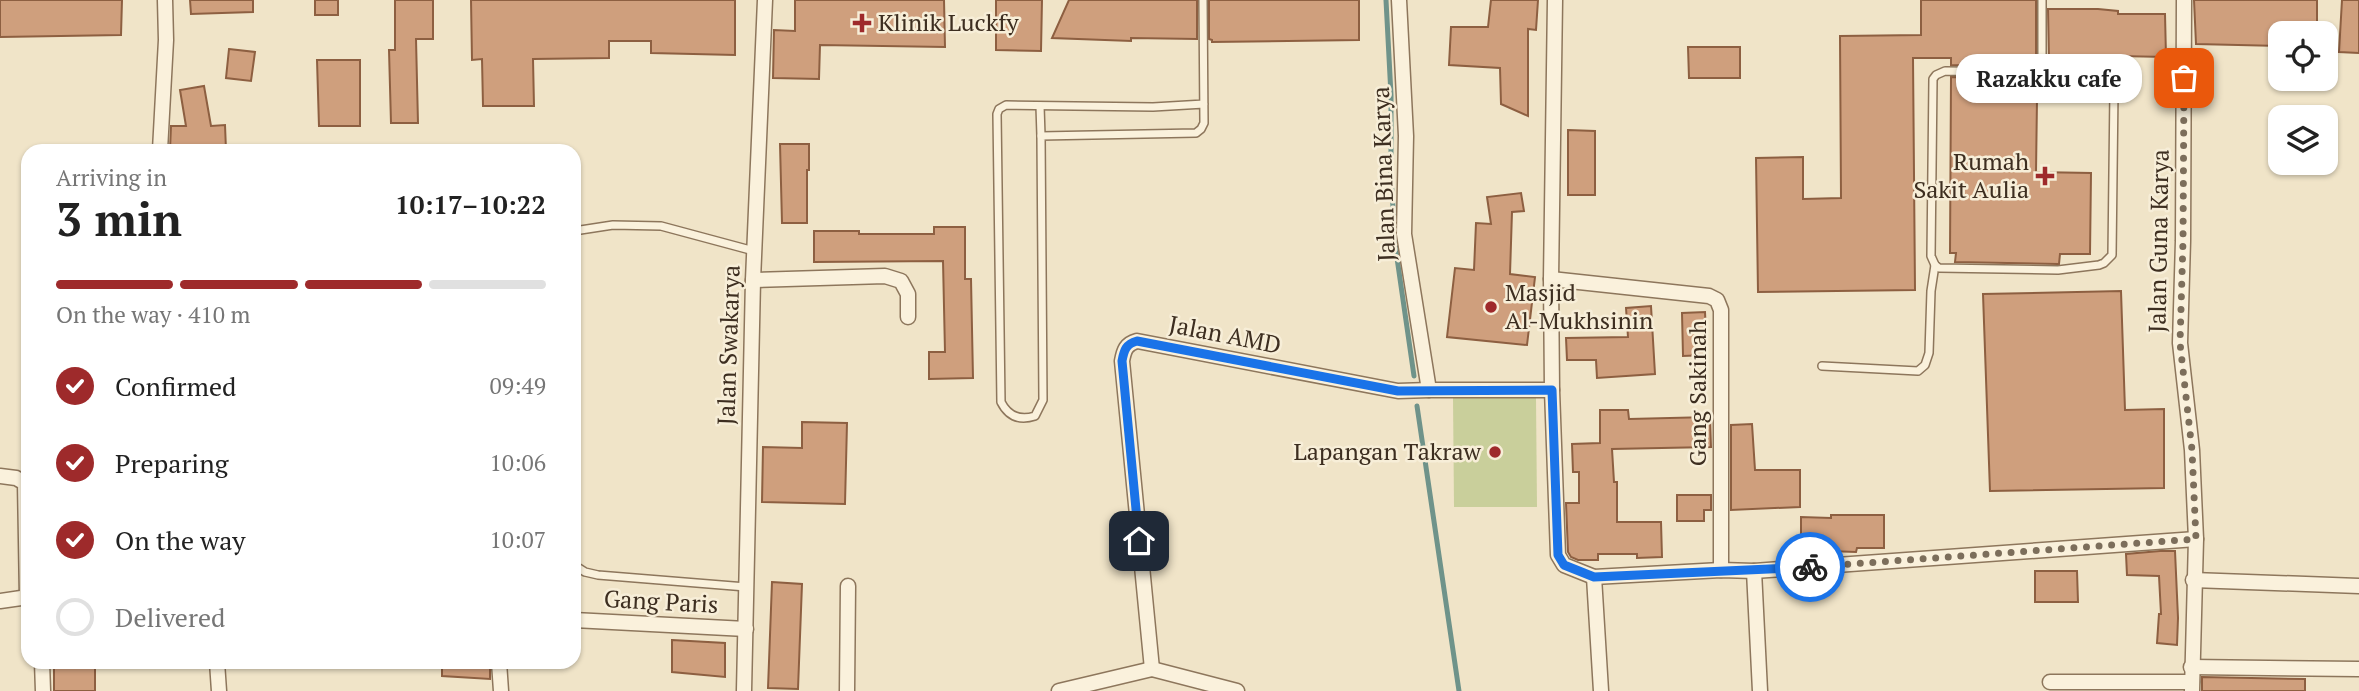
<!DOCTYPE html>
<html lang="en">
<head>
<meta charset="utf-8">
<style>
  :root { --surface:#fff; --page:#f6f6f6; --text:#222; --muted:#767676; --line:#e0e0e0; --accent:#9e2a2b }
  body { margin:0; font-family:"PT Serif",serif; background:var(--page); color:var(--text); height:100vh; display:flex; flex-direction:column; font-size:26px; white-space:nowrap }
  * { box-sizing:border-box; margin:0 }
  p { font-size:23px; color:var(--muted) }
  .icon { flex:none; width:38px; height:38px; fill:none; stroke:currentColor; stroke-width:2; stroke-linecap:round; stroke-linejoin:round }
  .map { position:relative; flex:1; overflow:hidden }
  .details { position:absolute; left:21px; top:144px; width:560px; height:525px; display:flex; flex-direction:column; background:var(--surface); border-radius:21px; box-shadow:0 2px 5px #0004 }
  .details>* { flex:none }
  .controls { position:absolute; left:2268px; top:21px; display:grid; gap:14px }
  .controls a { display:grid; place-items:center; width:70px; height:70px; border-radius:14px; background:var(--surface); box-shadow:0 2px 5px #0004; font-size:35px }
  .pin { position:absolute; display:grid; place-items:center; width:60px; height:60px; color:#fff; margin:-30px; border-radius:14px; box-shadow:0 4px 10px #0006 }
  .courier { position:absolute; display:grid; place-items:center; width:70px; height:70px; margin:-35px; border:5px solid #1a73e8; border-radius:50%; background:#fff; color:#222; box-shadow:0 2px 9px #0007 }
  .bubble { position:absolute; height:49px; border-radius:21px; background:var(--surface); box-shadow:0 2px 5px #0004; font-size:23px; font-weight:700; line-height:49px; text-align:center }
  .summary em { font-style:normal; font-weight:700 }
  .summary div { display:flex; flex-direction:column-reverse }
  .summary { display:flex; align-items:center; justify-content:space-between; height:119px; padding:0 35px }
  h1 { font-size:46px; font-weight:700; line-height:52px }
  .bar { display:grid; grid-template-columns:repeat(4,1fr); gap:10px 7px; align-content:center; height:84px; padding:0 35px }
  .bar i { height:9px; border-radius:5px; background:var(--line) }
  .bar .current { background:var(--accent) }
  .bar p { grid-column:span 4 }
  ol { padding:0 35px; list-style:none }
  li { display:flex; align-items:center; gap:21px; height:77px }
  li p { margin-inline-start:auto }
  li .icon { padding:7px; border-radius:50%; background:var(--accent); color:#fff; stroke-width:4 }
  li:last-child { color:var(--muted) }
  li i { width:38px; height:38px; border:4px solid var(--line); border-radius:50% }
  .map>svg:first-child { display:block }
  .green { fill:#c9cf9b }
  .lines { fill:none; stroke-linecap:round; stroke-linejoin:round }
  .stream { stroke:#6f938a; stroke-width:5 }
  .building { fill:#cf9f7d; stroke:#8d5f41; stroke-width:2 }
  .service-casing { stroke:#8d765c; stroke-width:10 }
  .minor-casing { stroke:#8d765c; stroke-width:17 }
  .service { stroke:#faf1dc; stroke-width:7 }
  .minor { stroke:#faf1dc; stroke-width:14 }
  .done { stroke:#7c6e5b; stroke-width:7; stroke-dasharray:0 12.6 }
  .route { stroke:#1a73e8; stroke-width:9 }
  .poi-dot { fill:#9e2a2b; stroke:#f7eed8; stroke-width:2.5 }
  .labels { text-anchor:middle; stroke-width:5; stroke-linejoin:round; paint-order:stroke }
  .poi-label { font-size:24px; fill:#3d2e20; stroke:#f7eed8; text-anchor:start }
  .street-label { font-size:24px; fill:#3d2e20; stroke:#f7eed8 }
</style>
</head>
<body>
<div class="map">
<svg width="2359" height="691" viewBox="0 0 2359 691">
  <rect width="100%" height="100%" fill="#f0e4c8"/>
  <!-- green -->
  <polygon class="green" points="1453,398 1536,398 1537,507 1454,507"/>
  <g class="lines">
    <!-- stream -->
    <g class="stream">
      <polyline points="1386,0 1391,95 1391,178 1396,251 1414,376"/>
      <polyline points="1417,406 1459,691"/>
    </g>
  </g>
  <!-- building -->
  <g class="building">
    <polygon points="0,0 122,0 121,35 0,37"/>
    <polygon points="190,0 253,0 253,12 191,14"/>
    <rect x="315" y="0" width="23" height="15"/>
    <polygon points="395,0 433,0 433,39 416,39 418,123 391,123 389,50 395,50"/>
    <polygon points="471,0 735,0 735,55 651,53 651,41 609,41 609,58 533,59 534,106 483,106 482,59 472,60"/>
    <polygon points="795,0 944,0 945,47 820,45 819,79 773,78 774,30 795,31"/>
    <polygon points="996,0 1042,0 1041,51 996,50"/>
    <polygon points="1069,0 1197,0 1197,39 1131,38 1131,41 1052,38"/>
    <polygon points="1209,0 1359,0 1359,40 1212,42 1212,40 1209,39"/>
    <polygon points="1491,0 1538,0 1536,30 1528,29 1528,116 1501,104 1500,68 1449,65 1451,27 1488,27"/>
    <polygon points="1921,0 2036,0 2036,58 2018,58 2018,66 1951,65 1951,58 1913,58 1915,290 1758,292 1756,158 1803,157 1803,199 1841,198 1840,36 1921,35"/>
    <polygon points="2194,0 2317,0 2317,33 2280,33 2280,46 2196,44"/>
    <polygon points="2342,0 2359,0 2359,53 2339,52"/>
    <polygon points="2048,9 2098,9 2118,11 2118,14 2165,14 2166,57 2119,56 2119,61 2049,61"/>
    <polygon points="1688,47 1740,47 1740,78 1689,78"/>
    <polygon points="229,49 255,52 251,81 226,78"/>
    <polygon points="317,60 360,60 360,126 319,126"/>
    <polygon points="1951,77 2018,78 2018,99 2037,99 2036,172 2091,173 2090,254 2060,254 2059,264 2058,264 1955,262 1956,253 1950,253"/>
    <polygon points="204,86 211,126 225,125 226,150 170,150 171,126 186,126 180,90"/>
    <polygon points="1568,130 1595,131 1595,195 1568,195"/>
    <polygon points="780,144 809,144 809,170 807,170 807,223 782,223"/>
    <polygon points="1521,193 1524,211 1512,212 1510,274 1535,277 1527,345 1447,337 1455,268 1474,270 1476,223 1491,224 1487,197"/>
    <polygon points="934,227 965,227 965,279 971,279 973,378 929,379 929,352 945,352 943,261 814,262 814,231 859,231 859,234 934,234"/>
    <polygon points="2121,291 2125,410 2164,409 2164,488 1990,491 1983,294"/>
    <polygon points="1651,306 1655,374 1597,378 1596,360 1567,360 1566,338 1628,337 1626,308"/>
    <polygon points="1705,312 1707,355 1683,356 1682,313"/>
    <polygon points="1600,410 1628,410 1629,419 1710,417 1711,447 1612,449 1614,482 1617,482 1617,522 1661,522 1662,557 1637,558 1637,554 1598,554 1598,560 1578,560 1571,557 1568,552 1566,503 1579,503 1579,472 1573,472 1572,444 1600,443"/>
    <polygon points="802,422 847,423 845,504 762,502 763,447 802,448"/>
    <polygon points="1752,424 1755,470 1800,470 1800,507 1731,510 1731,425"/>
    <polygon points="1677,495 1711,495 1711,510 1704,510 1704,521 1677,521"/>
    <polygon points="1831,515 1884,515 1884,548 1857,548 1856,552 1828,551 1828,556 1801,556 1801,517 1831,518"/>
    <polygon points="2160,551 2175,551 2178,618 2177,645 2157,643 2159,614 2161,614 2159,576 2127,575 2126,554"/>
    <polygon points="2035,571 2077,571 2078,602 2035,602"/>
    <polygon points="772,582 802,584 798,689 768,688"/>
    <polygon points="672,640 725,643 725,677 672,672"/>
    <rect x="54" y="662" width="41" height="29"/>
    <polygon points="442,662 490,662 490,679 442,676"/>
    <polygon points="2202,677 2305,679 2305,691 2202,691"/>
  </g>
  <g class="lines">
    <defs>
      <g id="service">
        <path d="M 1203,0 L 1204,123 L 1201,129 L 1196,133 L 1041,136 L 1043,400 L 1035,416 C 1019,421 1008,416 1001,402 L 997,114 L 999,109 L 1006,105 L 1153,107 L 1204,104"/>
        <polyline points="2042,72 1945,71 1936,75 1933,79 1931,256 1935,265 1939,268 2058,270 2099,265 2104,263 2112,255 2114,90 2106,82 2053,80 2047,78 2042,72 2042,0"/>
        <polyline points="1040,106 1041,136"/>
        <polyline points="574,231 613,225 661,226 754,251"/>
        <polyline points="1822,366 1918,371 1925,365 1929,353 1931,291 1935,265"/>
        <polyline points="574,565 585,572 598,575 746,587"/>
      </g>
      <g id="minor">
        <polyline points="1399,0 1406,136 1404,234 1429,390 1552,390"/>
        <polyline points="1555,0 1551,279 1552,390 1558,555 1564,565 1594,577 1721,570 1754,571 2196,539"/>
        <polyline points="2184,0 2183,241 2180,343 2192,450 2196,539 2192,691"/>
        <polyline points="160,150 166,40 165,0"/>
        <polyline points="1551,279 1709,296 1717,300 1721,310 1721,570"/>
        <polyline points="753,280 885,276 901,281 908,294 908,317"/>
        <polyline points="0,476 16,478 25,483 27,597"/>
        <polyline points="1754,571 1760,691"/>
        <polyline points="1594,577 1601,691"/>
        <polyline points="2193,580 2359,586"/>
        <polyline points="0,601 28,597"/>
        <polyline points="574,620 746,629"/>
        <polyline points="42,662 43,691"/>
        <polyline points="217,662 219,691"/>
        <polyline points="499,662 501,691"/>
        <polyline points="2191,667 2359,669"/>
        <path d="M 1152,669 L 1122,361 C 1124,350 1126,344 1137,341 L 1398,391 L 1429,390"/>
        <polyline points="2050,682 2192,682"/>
        <polyline points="744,691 753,280 765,0"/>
        <polyline points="847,691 848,586"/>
        <polyline points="1059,691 1152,669 1237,691"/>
      </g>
    </defs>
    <!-- service casing -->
    <use href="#service" class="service-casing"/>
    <!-- minor casing -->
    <use href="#minor" class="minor-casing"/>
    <!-- service -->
    <use href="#service" class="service"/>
    <!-- minor -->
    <use href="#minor" class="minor"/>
  </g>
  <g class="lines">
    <!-- done -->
    <polyline class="done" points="1810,567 2196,539 2192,450 2180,343 2183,241 2184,78"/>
    <!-- route -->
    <path class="route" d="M 1139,541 L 1122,361 C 1124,350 1126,344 1137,341 L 1398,391 L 1552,390 L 1558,555 L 1564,565 L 1594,577 L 1810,567"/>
  </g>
  <!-- markers -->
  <g class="poi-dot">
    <path d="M858.5 12.5h7v7h7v7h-7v7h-7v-7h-7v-7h7z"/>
    <path d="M2041.5 165.5h7v7h7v7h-7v7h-7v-7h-7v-7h7z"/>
    <circle cx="1491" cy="307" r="7"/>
    <circle cx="1495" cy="452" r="7"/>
  </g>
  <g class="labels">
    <!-- poi labels -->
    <g class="poi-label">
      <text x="878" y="31">Klinik Luckfy</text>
      <text x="2029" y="170" text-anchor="end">Rumah<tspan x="2029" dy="28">Sakit Aulia</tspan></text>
      <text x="1505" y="301">Masjid<tspan x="1505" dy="28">Al-Mukhsinin</tspan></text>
      <text x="1481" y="460" text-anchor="end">Lapangan Takraw</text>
    </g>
    <!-- street labels -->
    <g class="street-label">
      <text transform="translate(1384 174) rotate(-92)" y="8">Jalan Bina Karya</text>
      <text transform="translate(2159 241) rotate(-89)" y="8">Jalan Guna Karya</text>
      <text transform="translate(1225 335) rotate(11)" y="8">Jalan AMD</text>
      <text transform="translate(729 345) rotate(-88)" y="8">Jalan Swakarya</text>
      <text transform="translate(1698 393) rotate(-90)" y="8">Gang Sakinah</text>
      <text transform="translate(661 602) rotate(3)" y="8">Gang Paris</text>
    </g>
  </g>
</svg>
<div class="controls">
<a><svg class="icon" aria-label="locate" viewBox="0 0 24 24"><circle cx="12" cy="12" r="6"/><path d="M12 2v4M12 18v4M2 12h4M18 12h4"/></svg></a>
<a><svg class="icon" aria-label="layers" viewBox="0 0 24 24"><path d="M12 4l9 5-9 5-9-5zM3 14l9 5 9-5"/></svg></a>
</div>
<div class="pin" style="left:2184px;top:78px;background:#ea580c"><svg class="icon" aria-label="bag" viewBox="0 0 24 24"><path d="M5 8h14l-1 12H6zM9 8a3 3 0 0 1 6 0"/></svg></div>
<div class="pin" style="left:1139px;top:541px;background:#1f2937"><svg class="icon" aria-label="home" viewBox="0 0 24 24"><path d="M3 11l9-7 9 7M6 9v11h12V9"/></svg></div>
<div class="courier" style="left:1810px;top:567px"><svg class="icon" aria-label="bike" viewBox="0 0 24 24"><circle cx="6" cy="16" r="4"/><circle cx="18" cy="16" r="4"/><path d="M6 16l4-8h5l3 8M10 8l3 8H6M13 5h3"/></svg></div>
<div class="bubble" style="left:1956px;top:54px;width:186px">Razakku cafe</div>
<section class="details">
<div class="summary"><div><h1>3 min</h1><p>Arriving in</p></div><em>10:17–10:22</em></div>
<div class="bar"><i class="current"></i><i class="current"></i><i class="current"></i><i></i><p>On the way · 410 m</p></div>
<ol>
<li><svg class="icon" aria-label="check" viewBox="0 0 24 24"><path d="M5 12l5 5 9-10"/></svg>Confirmed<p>09:49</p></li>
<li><svg class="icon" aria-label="check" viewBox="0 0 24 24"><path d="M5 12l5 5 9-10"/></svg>Preparing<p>10:06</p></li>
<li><svg class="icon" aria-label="check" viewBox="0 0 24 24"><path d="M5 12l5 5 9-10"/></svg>On the way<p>10:07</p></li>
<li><i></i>Delivered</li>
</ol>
</section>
</div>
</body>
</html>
